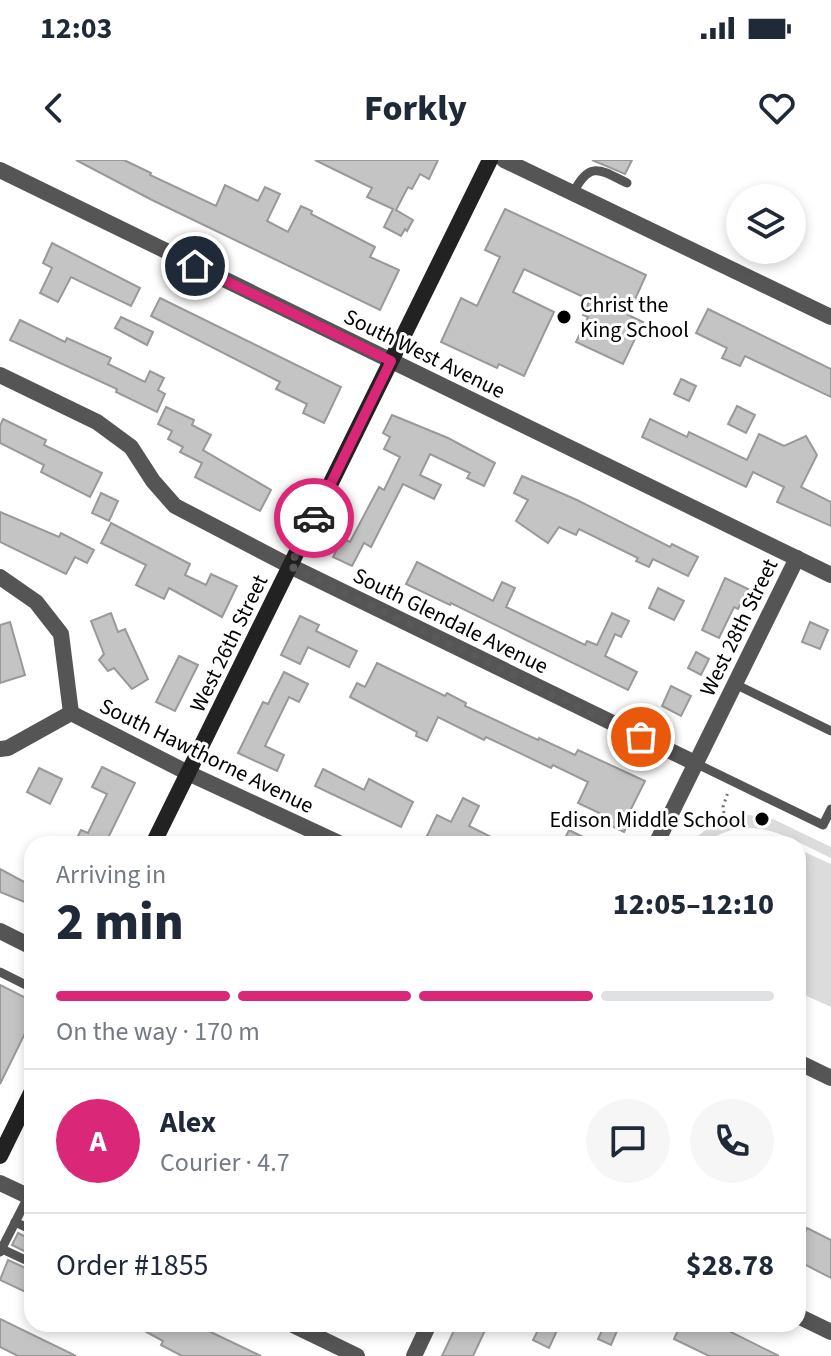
<!DOCTYPE html>
<html lang="en">
<head>
<meta charset="utf-8">
<style>
  :root { --surface:#fff; --page:#f6f6f7; --text:#1f2937; --muted:#747a83; --line:#e0e1e3; --accent:#db2777 }
  body { margin:0; font-family:"Source Sans 3",sans-serif; background:var(--page); color:var(--text); height:100vh; display:flex; flex-direction:column; font-size:30px; white-space:nowrap }
  * { box-sizing:border-box; margin:0 }
  p { font-size:26px; color:var(--muted) }
  .icon { flex:none; width:44px; height:44px; fill:none; stroke:currentColor; stroke-width:2; stroke-linecap:round; stroke-linejoin:round }
  .map { position:relative; flex:1; overflow:hidden }
  .side { position:absolute; left:24px; top:676px; width:782px; height:496px; display:flex; flex-direction:column; background:var(--surface); border-radius:24px; box-shadow:0 4px 12px #0003 }
  .side>* { flex:none }
  .buttons { position:absolute; left:726px; top:24px; display:grid; gap:16px }
  .buttons a { display:grid; place-items:center; width:80px; height:80px; border-radius:50%; background:var(--surface); box-shadow:0 4px 12px #0003; font-size:40px }
  .pin { position:absolute; display:grid; place-items:center; width:68px; height:68px; color:#fff; margin:-34px; border:4px solid #fff; border-radius:50%; box-shadow:0 2px 8px #0007 }
  .courier { position:absolute; display:grid; place-items:center; width:80px; height:80px; margin:-40px; border:6px solid #db2777; border-radius:50%; background:#fff; color:#222; box-shadow:0 2px 10px #0007 }
  .overview em { font-style:normal; font-weight:800 }
  .overview div { display:flex; flex-direction:column-reverse }
  .overview { display:flex; align-items:center; justify-content:space-between; height:136px; padding:0 32px }
  h1 { font-size:52px; font-weight:800; line-height:60px }
  .bar { display:grid; grid-template-columns:repeat(4,1fr); gap:12px 8px; align-content:center; height:96px; padding:0 32px }
  .bar i { height:10px; border-radius:6px; background:var(--line) }
  .bar .current { background:var(--accent) }
  .bar p { grid-column:span 4 }
  .line { display:flex; align-items:center; gap:20px; padding:0 32px; border-top:2px solid var(--line) }
  .line div { flex:1 }
  .round { display:grid; place-items:center; flex:none; width:84px; height:84px; border-radius:42px; background:var(--page) }
  .status { display:flex; justify-content:space-between; align-items:center; height:56px; padding:0 40px; background:var(--surface); direction:ltr }
  .status svg { height:22px; fill:currentColor }
  header { display:flex; justify-content:space-between; align-items:center; height:104px; padding:0 32px; background:var(--surface); font-size:36px; font-weight:800 }
  .map>svg:first-child { display:block }
  .green { fill:#dcdcdc }
  .building { fill:#c4c4c4; stroke:#999; stroke-width:2 }
  .lines { fill:none; stroke-linecap:round; stroke-linejoin:round }
  .path { stroke:#777; stroke-width:3; stroke-dasharray:2 4; stroke-linecap:butt }
  .service { stroke:#555; stroke-width:9 }
  .minor { stroke:#555; stroke-width:16 }
  .tertiary { stroke:#555; stroke-width:16 }
  .secondary { stroke:#222; stroke-width:16 }
  .done { stroke:#595959; stroke-width:8; stroke-dasharray:0 14.4 }
  .route { stroke:#db2777; stroke-width:10 }
  .poi-dot { fill:#000; stroke:#fff; stroke-width:3 }
  .labels { text-anchor:middle; stroke-width:6; stroke-linejoin:round; paint-order:stroke }
  .poi-label { font-size:22px; fill:#000; stroke:#fff; text-anchor:start }
  .street-label { font-size:22px; fill:#000; stroke:#fff }
</style>
</head>
<body>
<div class="status"><b>12:03</b><svg viewBox="0 0 49 12"><path d="M0 12V9h3v3zM5 12V6h3v6zM10 12V3h3v9zM15 12V0h3v12zM26 1h20v11H26zM47 4h2v5h-2z"/></svg></div>
<header><svg class="icon" aria-label="back" viewBox="0 0 24 24"><path d="M15 5l-7 7 7 7"/></svg>Forkly<svg class="icon" aria-label="heart" viewBox="0 0 24 24"><path d="M12 20l-8-8c-3-5 5-10 8-4 3-6 11-1 8 4z"/></svg></header>
<div class="map">
<svg width="831" height="1196" viewBox="0 0 831 1196">
  <rect width="100%" height="100%" fill="#fff"/>
  <!-- green -->
  <g class="green">
    <path d="M 749,655 L 773,659 L 831,687 L 831,698 C 798,683 767,660 729,671 C 712,676 707,684 688,684 L 713,664 Z"/>
    <polygon points="798,689 831,704 831,847 798,832"/>
  </g>
  <!-- building -->
  <g class="building">
    <polygon points="76,0 124,0 151,13 150,15 216,46 225,25 258,41 265,27 280,34 267,61 288,72 301,46 312,51 311,54 375,87 370,97 399,110 380,150 152,40"/>
    <polygon points="315,0 438,0 429,19 420,14 412,29 408,27 396,50 413,60 407,71 405,69 401,76 384,67 393,49 367,37 372,28"/>
    <polygon points="592,0 632,0 625,14"/>
    <polygon points="505,49 646,115 628,155 643,162 623,204 576,182 588,157 583,155 590,140 524,109 513,132 554,152 524,216 499,204 497,208 441,182 461,138 477,146 500,97 485,90"/>
    <polygon points="52,83 140,128 131,146 71,117 58,142 40,133 52,108 43,103"/>
    <polygon points="160,138 341,227 324,263 303,253 307,244 276,229 280,222 151,156"/>
    <polygon points="708,149 831,209 831,237 745,196 740,206 722,198 727,188 696,173"/>
    <polygon points="121,157 153,172 147,185 115,168"/>
    <polygon points="20,160 65,182 67,178 111,198 108,204 145,222 150,211 164,218 158,230 165,234 157,252 116,232 117,229 10,180"/>
    <polygon points="681,219 696,226 689,241 674,234"/>
    <polygon points="737,246 755,255 746,273 728,264"/>
    <polygon points="166,247 194,260 192,265 211,275 203,290 271,330 260,351 195,317 202,303 180,292 183,287 168,279 172,271 158,264"/>
    <polygon points="392,255 448,278 495,303 484,326 467,318 470,313 430,294 420,315 441,325 434,339 403,324 371,387 364,383 352,406 333,397 342,378 350,382 379,327 384,330 400,297 384,289 390,277 383,273"/>
    <polygon points="3,259 46,280 44,285 102,313 90,337 41,312 44,305 0,283 0,266"/>
    <polygon points="650,259 687,277 689,272 747,300 759,274 784,286 806,276 817,295 801,327 831,342 831,366 777,342 784,327 753,312 746,327 642,277"/>
    <polygon points="522,316 577,340 670,387 672,384 698,397 688,416 653,399 649,407 636,401 638,398 579,369 576,375 559,367 548,383 516,361 528,340 514,333"/>
    <polygon points="101,333 118,341 109,361 92,353"/>
    <polygon points="0,352 59,377 61,373 94,390 87,403 75,397 66,414 0,382"/>
    <polygon points="111,363 190,404 185,415 206,425 211,414 237,426 222,457 169,428 164,439 136,425 146,405 101,383"/>
    <polygon points="417,402 493,441 502,422 515,428 506,447 585,485 587,481 597,485 612,453 629,461 621,477 615,474 605,496 637,512 628,530 451,443 450,445 406,424"/>
    <polygon points="725,418 748,429 738,449 734,447 719,478 702,470"/>
    <polygon points="658,428 684,441 674,460 649,448"/>
    <polygon points="111,453 118,472 125,469 148,519 132,529 114,508 108,511 99,500 104,494 91,461"/>
    <polygon points="300,456 319,465 316,471 357,491 349,507 308,487 300,504 281,495"/>
    <polygon points="10,462 25,515 0,523 0,465"/>
    <polygon points="810,462 828,470 820,489 802,482"/>
    <polygon points="696,492 709,499 701,515 688,508"/>
    <polygon points="179,496 198,505 175,551 156,542"/>
    <polygon points="377,503 445,536 447,533 466,543 465,546 538,580 539,578 575,595 578,590 645,621 628,655 632,657 624,672 607,664 610,658 578,643 588,622 553,605 551,608 486,577 484,580 438,557 427,581 416,576 417,572 350,537 357,523 365,527"/>
    <polygon points="284,512 308,524 299,542 289,537 265,586 284,595 277,611 238,593 263,542 268,544"/>
    <polygon points="671,526 691,536 681,556 662,546"/>
    <polygon points="102,607 135,623 106,682 110,684 74,684 81,670 88,673 107,634 92,627"/>
    <polygon points="39,608 62,619 50,644 27,632"/>
    <polygon points="323,609 364,630 369,619 413,642 401,667 315,626"/>
    <polygon points="463,638 479,646 469,666 505,684 438,684 426,678 437,655 451,662"/>
    <polygon points="569,670 597,684 562,684"/>
    <polygon points="0,709 32,726 32,745 0,732"/>
    <polygon points="0,825 32,841 32,859 0,924"/>
    <polygon points="807,1068 831,1080 831,1118 798,1101 798,1087"/>
    <polygon points="18,1073 32,1080 26,1092 12,1085"/>
    <polygon points="8,1100 32,1111 32,1135 0,1120"/>
    <polygon points="0,1159 76,1196 18,1196 0,1187"/>
    <polygon points="132,1164 194,1164 261,1196 182,1196 161,1185 163,1181"/>
    <polygon points="457,1164 488,1164 473,1196 442,1196"/>
    <polygon points="541,1164 560,1164 549,1188 533,1180"/>
    <polygon points="605,1164 620,1164 611,1185 598,1179"/>
    <polygon points="681,1164 715,1164 779,1196 709,1196 674,1179"/>
  </g>
  <g class="lines">
    <!-- path -->
    <polyline class="path" points="725,659 723,647 728,632"/>
    <!-- service -->
    <g class="service">
      <path d="M 573,33 C 590,1 599,9 627,23"/>
      <polyline points="735,524 831,571"/>
      <polyline points="695,603 823,665 831,649"/>
      <polyline points="0,812 32,828"/>
      <polyline points="15,1062 32,1070"/>
      <polyline points="2,1089 32,1103"/>
      <polyline points="0,1092 28,1037"/>
    </g>
    <!-- minor -->
    <g class="minor">
      <polyline points="504,0 831,157"/>
      <polyline points="0,10 831,415"/>
      <polyline points="0,215 97,262 131,287 153,321 175,346 290,406 695,603"/>
      <polyline points="0,417 36,442 61,474 71,553"/>
      <polyline points="71,553 188,613 341,684"/>
      <polyline points="0,589 8,588 71,553"/>
      <polyline points="656,684 797,398"/>
      <polyline points="0,771 32,787"/>
      <polyline points="798,902 831,918"/>
      <polyline points="798,1156 831,1172"/>
      <polyline points="414,1196 429,1164"/>
    </g>
    <!-- tertiary -->
    <g class="tertiary">
      <polyline points="0,1023 32,1038"/>
      <polyline points="291,1164 357,1196"/>
    </g>
    <!-- secondary -->
    <g class="secondary">
      <polyline points="153,684 490,0"/>
      <polyline points="0,996 32,931"/>
    </g>
  </g>
  <g class="lines">
    <!-- done -->
    <polyline class="done" points="314,358 290,406 641,577"/>
    <!-- route -->
    <polyline class="route" points="195,106 391,201 314,358"/>
  </g>
  <!-- markers -->
  <g class="poi-dot">
    <circle cx="564" cy="157" r="8"/>
    <circle cx="762" cy="659" r="8"/>
  </g>
  <g class="labels">
    <!-- poi labels -->
    <g class="poi-label">
      <text x="580" y="152">Christ the<tspan x="580" dy="25">King School</tspan></text>
      <text x="746" y="667" text-anchor="end">Edison Middle School</text>
    </g>
    <!-- street labels -->
    <g class="street-label">
      <text transform="translate(425 193) rotate(26)" y="8">South West Avenue</text>
      <text transform="translate(451 460) rotate(26)" y="8">South Glendale Avenue</text>
      <text transform="translate(738 467) rotate(-64)" y="8">West 28th Street</text>
      <text transform="translate(228 483) rotate(-64)" y="8">West 26th Street</text>
      <text transform="translate(207 595) rotate(26)" y="8">South Hawthorne Avenue</text>
    </g>
  </g>
</svg>
<div class="buttons">
<a><svg class="icon" aria-label="layers" viewBox="0 0 24 24"><path d="M12 4l9 5-9 5-9-5zM3 14l9 5 9-5"/></svg></a>
</div>
<div class="pin" style="left:641px;top:577px;background:#ea580c"><svg class="icon" aria-label="bag" viewBox="0 0 24 24"><path d="M5 8h14l-1 12H6zM9 8a3 3 0 0 1 6 0"/></svg></div>
<div class="pin" style="left:195px;top:106px;background:#1f2937"><svg class="icon" aria-label="home" viewBox="0 0 24 24"><path d="M3 11l9-7 9 7M6 9v11h12V9"/></svg></div>
<div class="courier" style="left:314px;top:358px"><svg class="icon" aria-label="car" viewBox="0 0 24 24"><path d="M5 17H2v-5l4-1 3-4h7l3 4 3 1v5h-3M9 17h6M6 11h13"/><circle cx="7" cy="17" r="2"/><circle cx="17" cy="17" r="2"/></svg></div>
<section class="side">
<div class="overview"><div><h1>2 min</h1><p>Arriving in</p></div><em>12:05–12:10</em></div>
<div class="bar"><i class="current"></i><i class="current"></i><i class="current"></i><i></i><p>On the way · 170 m</p></div>
<div class="line" style="height:144px"><b class="round" style="background:var(--accent);color:#fff">A</b><div><b>Alex</b><p>Courier · 4.7</p></div><a class="round"><svg class="icon" aria-label="chat" viewBox="0 0 24 24"><path d="M4 5h16v11H9l-5 4z"/></svg></a><a class="round"><svg class="icon" aria-label="phone" viewBox="0 0 24 24"><path d="M5 4h4l2 5-3 2q2 4 5 5l2-3 5 2v4C11 20 4 13 5 4z"/></svg></a></div>
<div class="line" style="height:104px"><div>Order #1855</div><b>$28.78</b></div>
</section>
</div>
</body>
</html>
